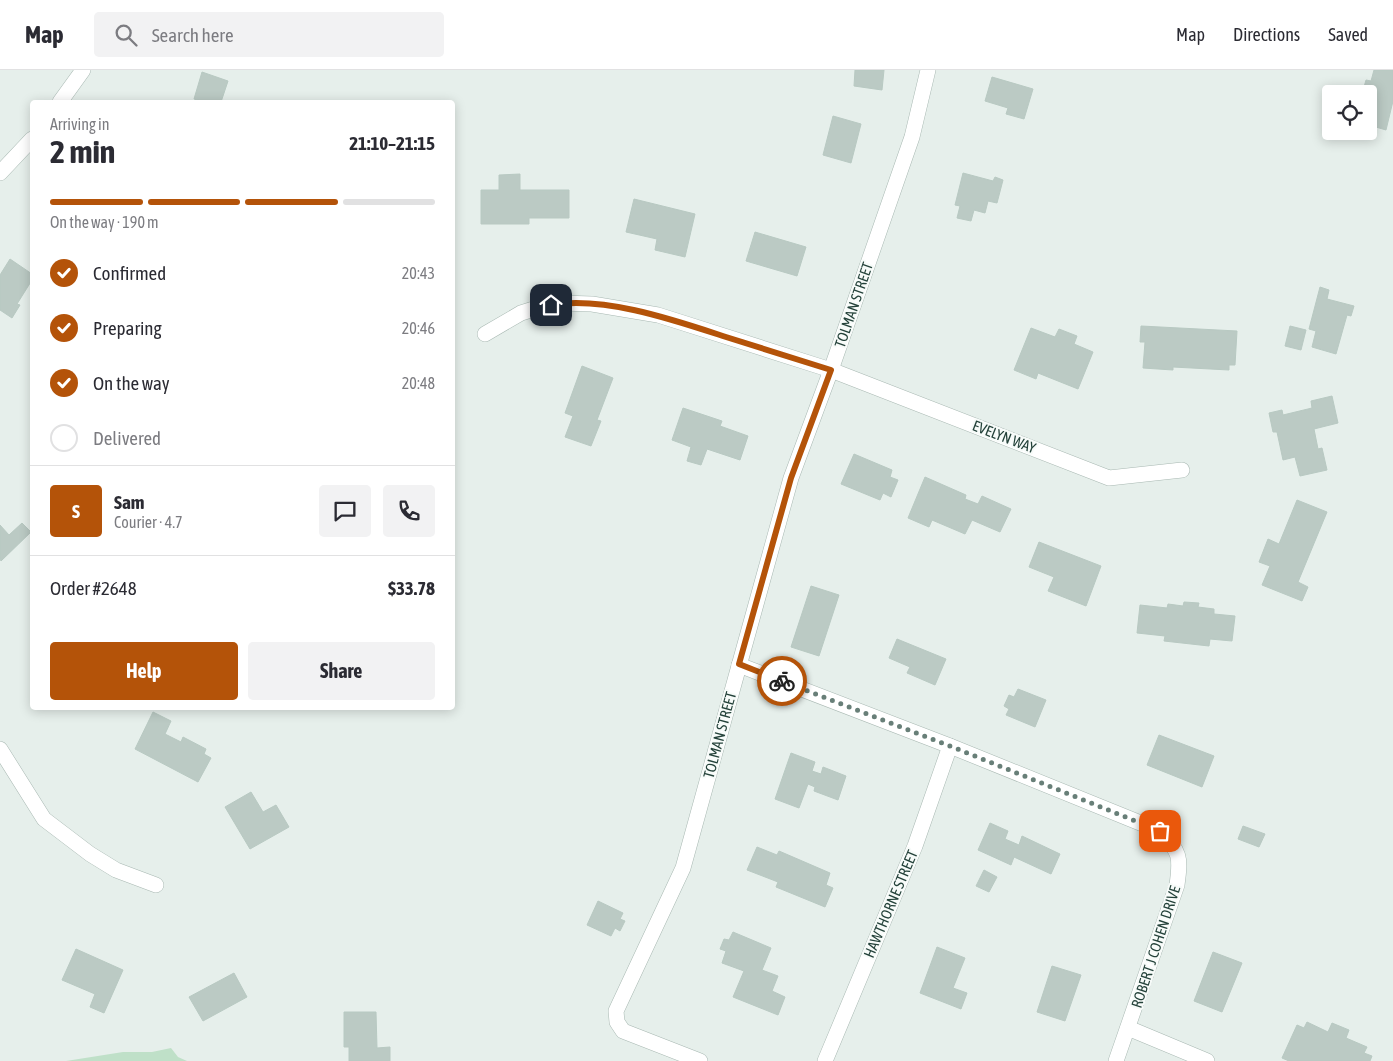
<!DOCTYPE html>
<html lang="en">
<head>
<meta charset="utf-8">
<style>
  :root { --surface:#fff; --page:#f2f2f3; --text:#2b2b33; --muted:#7c7c81; --line:#e1e1e2; --accent:#b45309 }
  body { margin:0; font-family:"Asap Condensed",sans-serif; background:var(--page); color:var(--text); height:100vh; display:flex; flex-direction:column; font-size:19px; white-space:nowrap }
  * { box-sizing:border-box; margin:0 }
  p { font-size:16px; color:var(--muted) }
  .icon { flex:none; width:28px; height:28px; fill:none; stroke:currentColor; stroke-width:2; stroke-linecap:round; stroke-linejoin:round }
  .map { position:relative; flex:1; overflow:hidden }
  .sheet { position:absolute; left:30px; top:30px; width:425px; height:610px; display:flex; flex-direction:column; background:var(--surface); border-radius:5px; box-shadow:0 2px 12px #0003 }
  .sheet>* { flex:none }
  .tools { position:absolute; left:1322px; top:15px; display:grid; gap:10px }
  .tools a { display:grid; place-items:center; width:55px; height:55px; border-radius:5px; background:var(--surface); box-shadow:0 2px 12px #0003; font-size:25px }
  .pin { position:absolute; display:grid; place-items:center; width:42px; height:42px; color:#fff; margin:-21px; border-radius:10px; box-shadow:0 2px 8px #0006 }
  .courier { position:absolute; display:grid; place-items:center; width:50px; height:50px; margin:-25px; border:4px solid #b45309; border-radius:50%; background:#fff; color:#222; box-shadow:0 1px 6px #0007 }
  .head em { font-style:normal; font-weight:700 }
  .head div { display:flex; flex-direction:column-reverse }
  .head { display:flex; align-items:center; justify-content:space-between; height:85px; padding:0 20px }
  h1 { font-size:32px; font-weight:700; line-height:38px }
  .bar { display:grid; grid-template-columns:repeat(4,1fr); gap:8px 5px; align-content:center; height:60px; padding:0 20px }
  .bar i { height:6px; border-radius:4px; background:var(--line) }
  .bar .selected { background:var(--accent) }
  .bar p { grid-column:span 4 }
  .line { display:flex; align-items:center; gap:12px; padding:0 20px; border-top:1px solid var(--line) }
  .line div { flex:1 }
  .round { display:grid; place-items:center; flex:none; width:52px; height:52px; border-radius:5px; background:var(--page) }
  ol { padding:0 20px; list-style:none }
  li { display:flex; align-items:center; gap:15px; height:55px }
  li p { margin-inline-start:auto }
  li .icon { padding:5px; border-radius:50%; background:var(--accent); color:#fff; stroke-width:4 }
  li:last-child { color:var(--muted) }
  li i { width:28px; height:28px; border:2px solid var(--line); border-radius:50% }
  .primary-button { display:flex; gap:10px; margin-top:auto; padding:10px 20px }
  .primary-button a { flex:1; height:58px; border-radius:5px; background:var(--accent); color:#fff; font-size:20px; font-weight:700; line-height:58px; text-align:center }
  .primary-button a+a { background:var(--page); color:var(--text) }
  header { display:flex; align-items:center; gap:30px; box-sizing:border-box; height:70px; padding:0 25px; background:var(--surface); border-bottom:1px solid var(--line) }
  header strong { font-size:24px }
  nav { display:flex; gap:28px; margin-inline-start:auto; font-size:18px }
  .search { width:350px; height:45px; background:var(--page); display:flex; align-items:center; gap:12px; box-sizing:border-box; padding:0 18px; border-radius:5px; color:var(--muted); font-size:19px }
  .map>svg:first-child { display:block }
  .green { fill:#bfe0c8 }
  .building { fill:#bbcac4; stroke:#b8c9c2 }
  .lines { fill:none; stroke-linecap:round; stroke-linejoin:round }
  .street-casing { stroke:#a8b8b2; stroke-width:16 }
  .street { stroke:#fff; stroke-width:15 }
  .done { stroke:#687f78; stroke-width:5; stroke-dasharray:0 9 }
  .route { stroke:#b45309; stroke-width:6 }
  .labels { text-anchor:middle; stroke-width:4; stroke-linejoin:round; paint-order:stroke }
  .street-label { font-size:15px; fill:#24423a; stroke:#f7fbf9 }
</style>
</head>
<body>
<header>
<strong>Map</strong>
<div class="search"><svg class="icon" aria-label="search" viewBox="0 0 24 24"><circle cx="10" cy="10" r="6"/><path d="M15 15l6 6"/></svg>Search here</div>
<nav><a>Map</a><a>Directions</a><a>Saved</a></nav>
</header>
<div class="map">
<svg width="1393" height="991" viewBox="0 0 1393 991">
  <rect width="100%" height="100%" fill="#e6efeb"/>
  <!-- green -->
  <polygon class="green" points="171,978 178,987 187,991 66,991 123,982 152,982"/>
  <!-- building -->
  <g class="building">
    <polygon points="855,0 884,0 882,20 854,16"/>
    <polygon points="1374,0 1393,0 1393,31 1386,60 1369,55 1369,24 1358,24 1362,24 1366,10 1371,11"/>
    <polygon points="202,2 228,11 221,32 205,32 194,29"/>
    <polygon points="992,7 1033,19 1024,49 1006,44 1008,38 985,31"/>
    <polygon points="833,46 861,54 851,93 823,85"/>
    <polygon points="963,103 993,111 995,107 1003,110 997,133 988,131 985,143 974,140 971,151 957,148 960,136 955,135"/>
    <polygon points="520,104 520,120 569,120 569,148 529,148 529,154 481,154 481,120 499,120 499,105"/>
    <polygon points="634,129 695,144 685,187 655,180 657,169 626,162"/>
    <polygon points="755,162 806,177 797,206 746,191"/>
    <polygon points="10,189 32,204 32,210 17,234 20,235 12,248 0,240 0,205"/>
    <polygon points="1320,217 1329,220 1327,229 1354,236 1351,246 1347,245 1336,284 1312,277 1316,261 1309,259"/>
    <polygon points="1141,256 1237,261 1235,295 1229,295 1229,300 1173,297 1173,300 1143,298 1145,272 1140,272"/>
    <polygon points="1290,256 1306,260 1301,280 1285,276"/>
    <polygon points="1031,258 1055,267 1059,259 1077,266 1074,274 1093,282 1078,319 1038,303 1036,309 1014,300"/>
    <polygon points="582,296 613,308 597,350 601,351 591,376 565,367 573,346 565,343"/>
    <polygon points="1332,326 1338,353 1314,359 1318,379 1322,378 1327,400 1300,406 1295,387 1283,390 1277,362 1273,362 1269,343 1282,340 1283,345 1312,338 1311,331"/>
    <polygon points="683,338 722,351 720,356 748,366 740,390 707,379 701,395 687,391 691,377 672,370"/>
    <polygon points="854,384 892,400 890,407 898,410 891,427 883,423 880,430 841,414"/>
    <polygon points="925,407 966,425 965,429 978,434 982,426 1011,439 1000,462 972,450 965,464 932,450 929,457 908,448"/>
    <polygon points="1297,430 1327,442 1298,512 1308,517 1302,531 1262,515 1270,496 1259,492 1268,469 1279,474"/>
    <polygon points="22,453 31,462 1,491 0,489 0,455 9,465"/>
    <polygon points="1039,472 1101,496 1086,536 1048,521 1054,507 1029,497"/>
    <polygon points="811,516 839,525 819,586 791,577"/>
    <polygon points="1184,532 1199,533 1198,537 1214,539 1214,544 1235,546 1232,571 1210,569 1209,576 1164,571 1165,566 1137,563 1140,535 1167,538 1168,534 1183,536"/>
    <polygon points="897,569 946,589 935,615 907,603 910,597 889,588"/>
    <polygon points="1018,619 1046,630 1035,657 1006,645 1009,639 1004,636 1009,625 1014,627"/>
    <polygon points="153,642 171,651 165,664 181,672 183,667 206,679 204,684 211,688 198,712 135,679"/>
    <polygon points="1159,665 1214,686 1202,717 1147,695"/>
    <polygon points="791,683 815,692 812,701 821,704 823,697 846,706 838,730 814,721 815,717 808,714 799,738 775,729"/>
    <polygon points="251,722 263,742 276,735 289,757 250,779 225,737"/>
    <polygon points="990,753 1008,761 1005,769 1019,775 1022,766 1060,784 1051,804 1014,787 1011,795 978,780"/>
    <polygon points="1243,756 1265,764 1259,777 1238,769"/>
    <polygon points="757,777 777,785 779,781 830,803 826,815 833,818 825,837 776,817 778,812 747,800"/>
    <polygon points="984,800 997,807 989,822 976,816"/>
    <polygon points="598,831 623,843 620,849 625,851 620,861 615,858 611,866 587,855"/>
    <polygon points="733,862 771,878 762,900 778,906 772,921 785,927 778,945 733,927 744,901 722,893 726,881 720,879 724,869 729,870"/>
    <polygon points="937,877 965,888 953,918 967,923 961,939 920,923"/>
    <polygon points="76,879 123,900 104,943 90,937 95,924 62,910"/>
    <polygon points="1213,882 1242,893 1222,942 1194,931"/>
    <polygon points="1052,896 1081,905 1065,951 1037,942"/>
    <polygon points="234,903 247,927 203,951 189,927"/>
    <polygon points="344,942 376,942 377,978 390,977 390,991 349,991 349,977 344,977"/>
    <polygon points="1307,952 1328,962 1332,953 1349,960 1346,968 1367,977 1364,983 1372,986 1370,991 1289,991 1282,988 1297,955 1304,958"/>
  </g>
  <g class="lines">
    <defs>
      <g id="street">
        <polyline points="60,32 83,0"/>
        <polyline points="0,103 32,69"/>
        <polyline points="485,264 521,243 540,237 561,233 592,234 658,245 831,300 1109,408 1182,400"/>
        <path d="M 739,595 L 950,676 L 1160,761 C 1180,782 1181,786 1177,815 L 1116,991"/>
        <polyline points="0,679 44,749 90,784 116,800 156,815"/>
        <polyline points="1128,958 1207,991"/>
        <polyline points="700,991 623,961 617,952 616,941 683,798 791,408 831,300 912,67 928,0"/>
        <polyline points="825,991 915,776 950,676"/>
      </g>
    </defs>
    <!-- street casing -->
    <use href="#street" class="street-casing"/>
    <!-- street -->
    <use href="#street" class="street"/>
  </g>
  <g class="lines">
    <!-- done -->
    <polyline class="done" points="782,611 950,676 1160,761"/>
    <!-- route -->
    <path class="route" d="M 551,235 C 605,226 674,250 726,267 C 761,278 796,289 831,300 L 791,408 L 739,594 L 782,611"/>
  </g>
  <g class="labels">
    <!-- street labels -->
    <g class="street-label">
      <text transform="translate(854 235) rotate(-71)" y="5">TOLMAN STREET</text>
      <text transform="translate(1004 367) rotate(21)" y="5">EVELYN WAY</text>
      <text transform="translate(720 665) rotate(-75)" y="5">TOLMAN STREET</text>
      <text transform="translate(891 834) rotate(-67)" y="5">HAWTHORNE STREET</text>
      <text transform="translate(1156 877) rotate(-72)" y="5">ROBERT J COHEN DRIVE</text>
    </g>
  </g>
</svg>
<div class="tools">
<a><svg class="icon" aria-label="locate" viewBox="0 0 24 24"><circle cx="12" cy="12" r="6"/><path d="M12 2v4M12 18v4M2 12h4M18 12h4"/></svg></a>
</div>
<div class="pin" style="left:1160px;top:761px;background:#ea580c"><svg class="icon" aria-label="bag" viewBox="0 0 24 24"><path d="M5 8h14l-1 12H6zM9 8a3 3 0 0 1 6 0"/></svg></div>
<div class="pin" style="left:551px;top:235px;background:#1f2937"><svg class="icon" aria-label="home" viewBox="0 0 24 24"><path d="M3 11l9-7 9 7M6 9v11h12V9"/></svg></div>
<div class="courier" style="left:782px;top:611px"><svg class="icon" aria-label="bike" viewBox="0 0 24 24"><circle cx="6" cy="16" r="4"/><circle cx="18" cy="16" r="4"/><path d="M6 16l4-8h5l3 8M10 8l3 8H6M13 5h3"/></svg></div>
<section class="sheet">
<div class="head"><div><h1>2 min</h1><p>Arriving in</p></div><em>21:10–21:15</em></div>
<div class="bar"><i class="selected"></i><i class="selected"></i><i class="selected"></i><i></i><p>On the way · 190 m</p></div>
<ol>
<li><svg class="icon" aria-label="check" viewBox="0 0 24 24"><path d="M5 12l5 5 9-10"/></svg>Confirmed<p>20:43</p></li>
<li><svg class="icon" aria-label="check" viewBox="0 0 24 24"><path d="M5 12l5 5 9-10"/></svg>Preparing<p>20:46</p></li>
<li><svg class="icon" aria-label="check" viewBox="0 0 24 24"><path d="M5 12l5 5 9-10"/></svg>On the way<p>20:48</p></li>
<li><i></i>Delivered</li>
</ol>
<div class="line" style="height:90px"><b class="round" style="background:var(--accent);color:#fff">S</b><div><b>Sam</b><p>Courier · 4.7</p></div><a class="round"><svg class="icon" aria-label="chat" viewBox="0 0 24 24"><path d="M4 5h16v11H9l-5 4z"/></svg></a><a class="round"><svg class="icon" aria-label="phone" viewBox="0 0 24 24"><path d="M5 4h4l2 5-3 2q2 4 5 5l2-3 5 2v4C11 20 4 13 5 4z"/></svg></a></div>
<div class="line" style="height:65px"><div>Order #2648</div><b>$33.78</b></div>
<div class="primary-button"><a>Help</a><a>Share</a></div>
</section>
</div>
</body>
</html>
